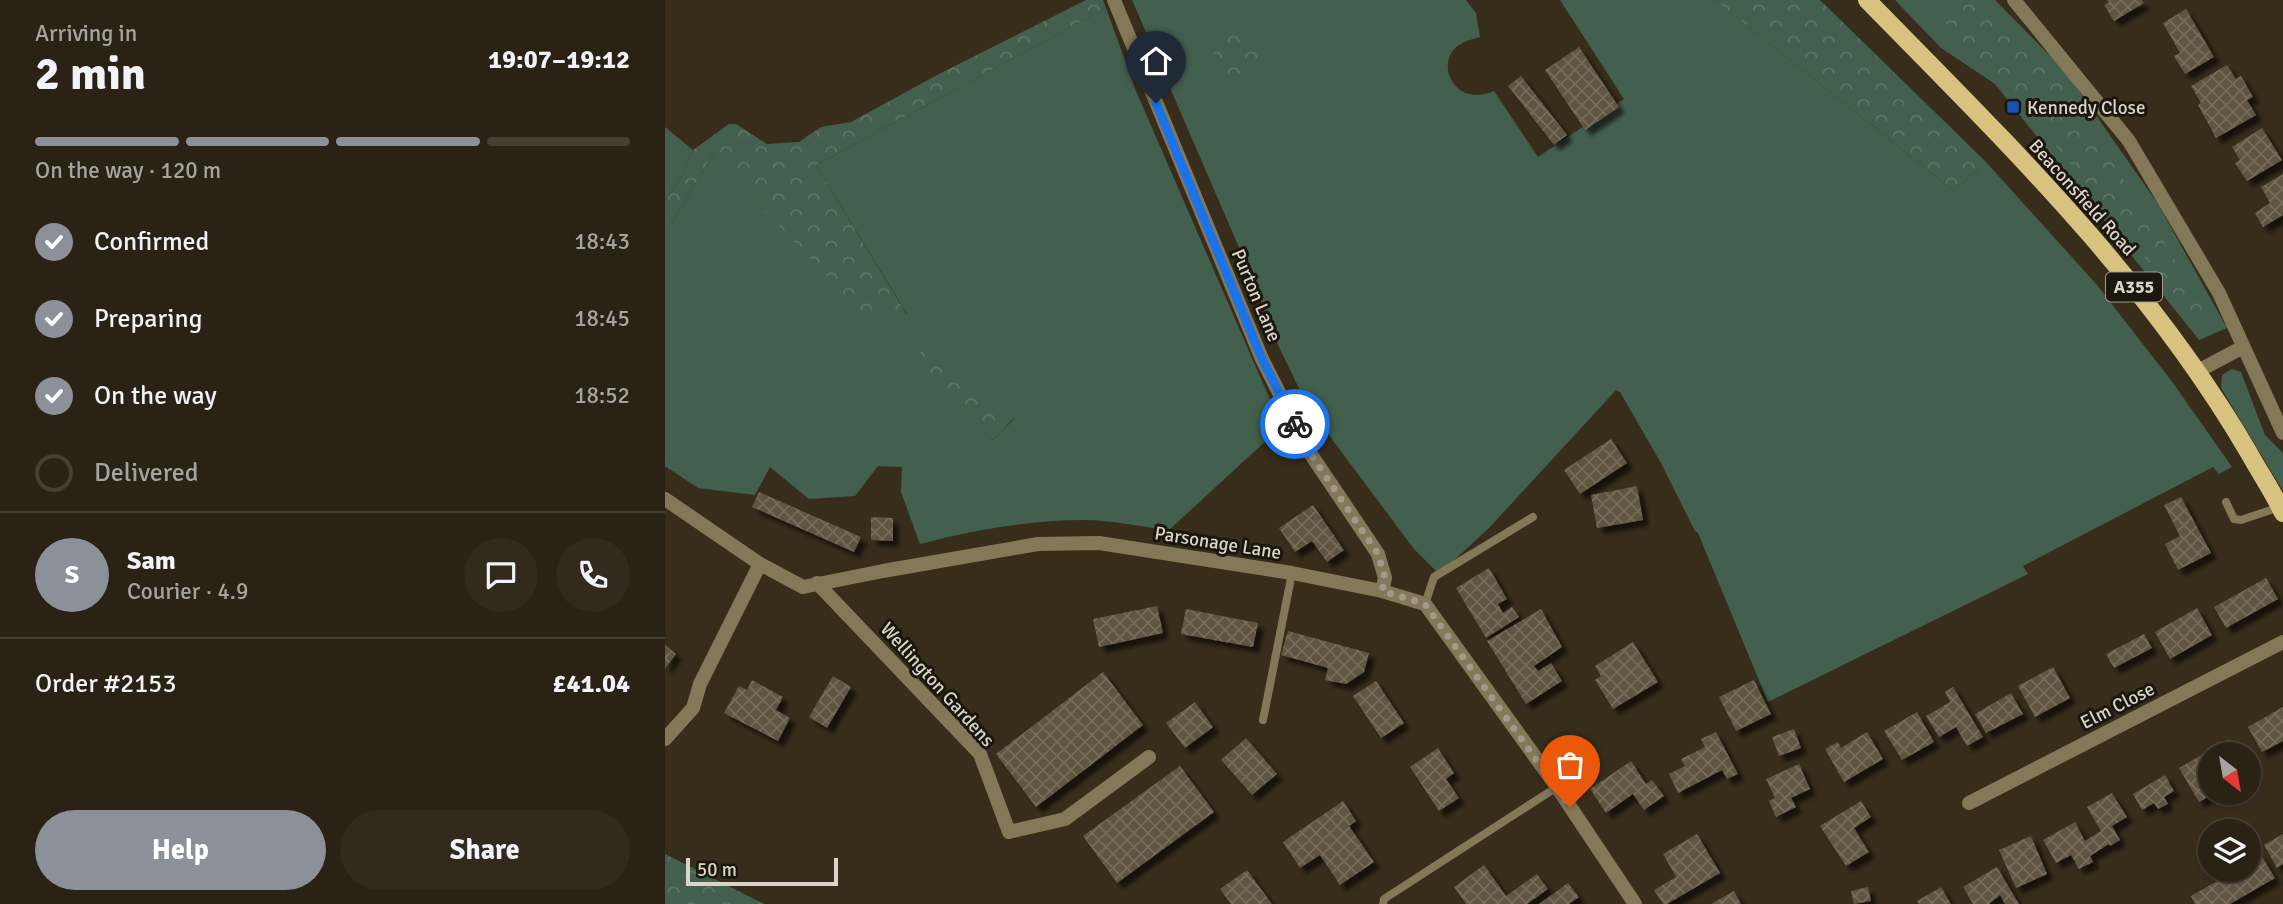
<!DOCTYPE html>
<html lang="en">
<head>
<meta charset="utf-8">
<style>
  :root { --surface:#2a2214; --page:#322a1d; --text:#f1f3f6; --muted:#a5a4a0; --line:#463f34; --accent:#8c9099 }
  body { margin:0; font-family:Signika,sans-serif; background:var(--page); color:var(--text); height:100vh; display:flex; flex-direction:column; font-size:26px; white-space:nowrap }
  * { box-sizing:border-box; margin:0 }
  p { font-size:23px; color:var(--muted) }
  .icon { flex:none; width:38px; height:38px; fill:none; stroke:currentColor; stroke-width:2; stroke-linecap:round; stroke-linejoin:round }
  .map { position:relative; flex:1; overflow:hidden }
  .details { display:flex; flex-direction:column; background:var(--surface); width:665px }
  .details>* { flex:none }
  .needle { width:46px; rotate:149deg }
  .tools { position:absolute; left:1533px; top:742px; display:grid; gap:14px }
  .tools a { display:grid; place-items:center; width:63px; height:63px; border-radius:50%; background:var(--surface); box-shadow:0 2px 5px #0004,0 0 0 2px var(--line); font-size:35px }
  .scale { position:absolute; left:21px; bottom:18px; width:152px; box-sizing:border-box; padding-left:7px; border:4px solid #dad3c8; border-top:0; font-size:19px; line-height:24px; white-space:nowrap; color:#dad3c8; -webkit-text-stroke:5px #1b160e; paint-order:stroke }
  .pin { position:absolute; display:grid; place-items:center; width:60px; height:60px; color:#fff; margin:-72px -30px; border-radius:50% 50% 50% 0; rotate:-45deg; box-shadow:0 0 7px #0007 }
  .pin .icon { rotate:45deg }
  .courier { position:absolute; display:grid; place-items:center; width:70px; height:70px; margin:-35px; border:5px solid #1a73e8; border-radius:50%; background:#fff; color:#222; box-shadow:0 2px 9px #0007 }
  .overview em { font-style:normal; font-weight:700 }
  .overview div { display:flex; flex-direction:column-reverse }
  .overview { display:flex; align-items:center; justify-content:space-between; height:119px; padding:0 35px }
  h1 { font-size:46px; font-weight:700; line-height:52px }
  .bar { display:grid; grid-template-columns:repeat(4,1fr); gap:10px 7px; align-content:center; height:84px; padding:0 35px }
  .bar i { height:9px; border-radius:5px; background:var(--line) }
  .bar .selected { background:var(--accent) }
  .bar p { grid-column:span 4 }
  .line { display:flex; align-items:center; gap:18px; padding:0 35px; border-top:2px solid var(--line) }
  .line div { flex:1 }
  .round { display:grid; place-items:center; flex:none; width:74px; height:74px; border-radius:37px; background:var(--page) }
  ol { padding:0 35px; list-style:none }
  li { display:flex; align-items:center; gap:21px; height:77px }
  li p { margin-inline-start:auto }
  li .icon { padding:7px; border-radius:50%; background:var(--accent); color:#fff; stroke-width:4 }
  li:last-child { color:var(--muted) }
  li i { width:38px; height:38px; border:4px solid var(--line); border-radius:50% }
  .cta { display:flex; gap:14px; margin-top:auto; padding:14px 35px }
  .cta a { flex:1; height:80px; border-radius:42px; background:var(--accent); color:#fff; font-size:28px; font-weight:700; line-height:80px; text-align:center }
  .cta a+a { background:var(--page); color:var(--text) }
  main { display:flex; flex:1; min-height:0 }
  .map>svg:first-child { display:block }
  .green { fill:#43604e; fill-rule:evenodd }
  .forest { fill:url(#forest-crowns) }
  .building { fill:url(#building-cross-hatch); filter:url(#shadow) }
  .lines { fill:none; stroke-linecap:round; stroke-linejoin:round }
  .service { stroke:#837959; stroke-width:8 }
  .minor { stroke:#837959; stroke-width:14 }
  .primary { stroke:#d7c37f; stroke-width:18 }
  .done { stroke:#a1998b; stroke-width:7; stroke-dasharray:0 12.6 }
  .route { stroke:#1a73e8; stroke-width:9 }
  .transit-dot { fill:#1a4fb4; stroke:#1b160e; stroke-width:2.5 }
  .labels { text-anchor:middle; stroke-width:6; stroke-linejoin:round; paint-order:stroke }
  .shield { fill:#1b160e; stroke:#a19a90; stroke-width:2 }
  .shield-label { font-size:18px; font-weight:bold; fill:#dad3c8 }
  .poi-label { font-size:19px; fill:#dad3c8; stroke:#1b160e; text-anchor:start }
  .street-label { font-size:19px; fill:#dad3c8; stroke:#1b160e }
</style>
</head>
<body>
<main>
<section class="details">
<div class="overview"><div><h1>2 min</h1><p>Arriving in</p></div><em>19:07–19:12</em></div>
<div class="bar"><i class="selected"></i><i class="selected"></i><i class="selected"></i><i></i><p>On the way · 120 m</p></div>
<ol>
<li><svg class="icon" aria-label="check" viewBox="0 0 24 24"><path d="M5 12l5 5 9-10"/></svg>Confirmed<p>18:43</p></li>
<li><svg class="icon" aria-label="check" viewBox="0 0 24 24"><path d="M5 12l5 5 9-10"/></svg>Preparing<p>18:45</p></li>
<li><svg class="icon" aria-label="check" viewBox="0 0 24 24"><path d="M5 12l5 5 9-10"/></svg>On the way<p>18:52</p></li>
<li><i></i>Delivered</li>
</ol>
<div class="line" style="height:126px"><b class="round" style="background:var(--accent);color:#fff">S</b><div><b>Sam</b><p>Courier · 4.9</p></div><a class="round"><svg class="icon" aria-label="chat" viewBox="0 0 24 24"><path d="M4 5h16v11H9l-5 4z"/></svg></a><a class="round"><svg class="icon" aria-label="phone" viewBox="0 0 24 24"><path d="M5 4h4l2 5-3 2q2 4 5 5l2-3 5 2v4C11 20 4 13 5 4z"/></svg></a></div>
<div class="line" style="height:91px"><div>Order #2153</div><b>£41.04</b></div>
<div class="cta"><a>Help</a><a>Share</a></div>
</section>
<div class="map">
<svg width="1618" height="904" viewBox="0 0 1618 904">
  <defs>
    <pattern id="forest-crowns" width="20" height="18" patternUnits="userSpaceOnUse" patternTransform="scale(1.75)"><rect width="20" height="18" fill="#43604e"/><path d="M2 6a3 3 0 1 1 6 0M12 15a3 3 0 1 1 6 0" fill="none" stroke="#5e7666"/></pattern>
    <pattern id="building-cross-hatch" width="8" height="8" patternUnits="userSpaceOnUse" patternTransform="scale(1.75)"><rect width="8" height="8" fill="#605441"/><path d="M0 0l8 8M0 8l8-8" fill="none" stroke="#766c5b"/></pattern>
    <filter id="shadow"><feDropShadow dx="6" dy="6" stdDeviation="2" flood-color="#0009"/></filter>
  </defs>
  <rect width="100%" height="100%" fill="#382d1b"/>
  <!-- green -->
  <g class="green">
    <path d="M 467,0 L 801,0 L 811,13 L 815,37 C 808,39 800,41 794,45 C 769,61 788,109 829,91 L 873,157 L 959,99 L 895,0 L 1050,0 L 1289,191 L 1321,162 L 1432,285 L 1508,383 L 1567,467 L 1554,474 L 1548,467 L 1358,566 L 1363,574 L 1103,702 L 1033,533 L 1030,531 L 996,463 L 955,392 L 951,390 L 824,528 L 774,574 L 749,549 L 643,407 L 614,347 L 576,252 Z"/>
    <polygon points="1230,0 1330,0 1400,71 1493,204 1562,328 1534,340 1330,84 1276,48"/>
    <path d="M 441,8 L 471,91 L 603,395 L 618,425 L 504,530 C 477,527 447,520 419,520 C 364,520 308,530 255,544 L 236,492 L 237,467 L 213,466 L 190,496 L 144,499 L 105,467 L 90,495 L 33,488 L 0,454 L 0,234 L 47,156 L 196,311 L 242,314 L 151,165 ZM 248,357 L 349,418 L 349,419 L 328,440 Z"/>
    <polygon points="0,127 28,150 17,175 0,202"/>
    <polygon points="1567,369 1576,372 1600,435 1618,453 1618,491 1556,388 1557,375"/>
  </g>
  <!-- forest -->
  <g class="forest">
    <polygon points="421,0 438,0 441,8 151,165 242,315 196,312 47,156 0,234 0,202 17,175 28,150 64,124 71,124 102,144 134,142 156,127 186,122 274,74"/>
    <polygon points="1050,0 1155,0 1321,162 1289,191"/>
    <polygon points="1289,0 1318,0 1393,78 1548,318 1535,327 1382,135 1273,15"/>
    <path d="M 590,28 L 605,53 L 592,78 L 568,88 L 546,70 C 549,36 560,36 590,28 Z"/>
    <polygon points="266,344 349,418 328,440 248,358"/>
    <polygon points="0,454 33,488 0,466"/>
    <polygon points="0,854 99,904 0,904"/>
  </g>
  <!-- building -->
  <g class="building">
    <polygon points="1442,0 1477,0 1479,3 1449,21 1439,5 1444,2"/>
    <polygon points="1521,9 1549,57 1520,74 1509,56 1515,53 1498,23"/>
    <polygon points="914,47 954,107 920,130 880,70"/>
    <polygon points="1562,65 1571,79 1576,76 1588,97 1582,100 1591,115 1551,138 1533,105 1536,103 1526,86"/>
    <polygon points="856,76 902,135 889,145 843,86"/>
    <polygon points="1597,128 1617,160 1582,181 1570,163 1575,160 1567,147"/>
    <polygon points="1618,174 1618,215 1598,227 1590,213 1605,203 1596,187"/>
    <polygon points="946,439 962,463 915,494 899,470"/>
    <polygon points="972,486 978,520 932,528 926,495"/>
    <polygon points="94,492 196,537 189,552 87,507"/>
    <polygon points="1516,497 1546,553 1513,570 1500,544 1515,536 1499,505"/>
    <polygon points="648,505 679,550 662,562 647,541 630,552 614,528"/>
    <polygon points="206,517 228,518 228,541 206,540"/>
    <polygon points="824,568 842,599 833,604 838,613 847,607 854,617 821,638 791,588"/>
    <polygon points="1601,578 1613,599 1561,628 1549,607"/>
    <polygon points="492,606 498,633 434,647 428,619"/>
    <polygon points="1532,608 1547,635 1505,659 1490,632"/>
    <polygon points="521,609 593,623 588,647 516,634"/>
    <polygon points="876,609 897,647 869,666 873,671 886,663 897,681 861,704 822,641"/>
    <polygon points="623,631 704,653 699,672 681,684 660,680 663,668 616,655"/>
    <polygon points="1479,634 1487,648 1449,668 1441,654"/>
    <polygon points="968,642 993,682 948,709 930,680 936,676 930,666"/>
    <polygon points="0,645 11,654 0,669"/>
    <polygon points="1388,667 1405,698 1370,717 1353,686"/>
    <polygon points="438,672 478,725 371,807 331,754"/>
    <polygon points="168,676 186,687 162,728 144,717"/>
    <polygon points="87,680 118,697 111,710 125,718 113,741 59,713 74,686 82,690"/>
    <polygon points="1089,680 1106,714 1071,731 1054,697"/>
    <polygon points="711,681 739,723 716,738 688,696"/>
    <polygon points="1288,687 1318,737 1302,746 1291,727 1274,737 1261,716 1285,702 1280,692"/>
    <polygon points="1346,693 1358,714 1321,733 1310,714"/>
    <polygon points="530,702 548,727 520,748 501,723"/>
    <polygon points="1618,707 1618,741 1597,752 1583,727"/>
    <polygon points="1252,712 1269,742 1237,760 1219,731"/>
    <polygon points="1129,729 1136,748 1114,756 1107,737"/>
    <polygon points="1051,732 1073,774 1062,779 1057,770 1013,793 1004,774 1020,766 1016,759 1040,747 1036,739"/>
    <polygon points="1202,732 1218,759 1179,782 1160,749 1173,742 1176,748"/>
    <polygon points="581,738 612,774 587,795 556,760"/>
    <polygon points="1564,739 1573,754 1545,754 1545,776 1537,780 1546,795 1534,802 1514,768"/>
    <polygon points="773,748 789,773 781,779 794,798 774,811 745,767"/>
    <polygon points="966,761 981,784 987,780 999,796 979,810 968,794 941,813 925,789"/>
    <polygon points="1134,764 1145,789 1126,798 1131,807 1111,817 1104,801 1110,798 1101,779"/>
    <polygon points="515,766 549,812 452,883 418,836"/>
    <polygon points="1500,775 1509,791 1499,797 1503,804 1493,809 1489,803 1477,810 1468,794"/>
    <polygon points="1447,793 1462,817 1447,826 1455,840 1445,846 1444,844 1425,856 1428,862 1414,869 1406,855 1391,863 1378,840 1410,822 1420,841 1436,831 1422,807"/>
    <polygon points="678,801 691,821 684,826 709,862 675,885 655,855 635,868 618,842"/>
    <polygon points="1196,801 1206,817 1189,828 1204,852 1181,866 1155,826"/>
    <polygon points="1032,834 1055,873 1002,904 998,904 989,890 1011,877 998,854"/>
    <polygon points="1618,834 1618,864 1612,868 1599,845"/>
    <polygon points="1366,836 1382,874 1351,888 1334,850"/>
    <polygon points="1596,855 1610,878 1565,904 1530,904 1526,896 1571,870 1584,870 1584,862"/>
    <polygon points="819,865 841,896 872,874 883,889 862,904 801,904 789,887"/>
    <polygon points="1332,867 1354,904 1340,904 1335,895 1324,904 1308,904 1298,887"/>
    <polygon points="582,870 607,904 566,904 555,889"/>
    <polygon points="903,883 914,897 904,904 874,904"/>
    <polygon points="1203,887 1206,901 1189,904 1186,891"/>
    <polygon points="1276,887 1286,904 1254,904 1252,901"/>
    <polygon points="1069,891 1076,904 1046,904"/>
  </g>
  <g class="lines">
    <!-- service -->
    <g class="service">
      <polyline points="1561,502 1569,519 1576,520 1615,507"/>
      <polyline points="760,604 769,577 868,517"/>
      <polyline points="598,720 627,573"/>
      <polyline points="718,904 719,899 892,787"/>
    </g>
    <!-- minor -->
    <g class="minor">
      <polyline points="449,0 597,359 643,450 713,554 720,578 717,591"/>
      <polyline points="1349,0 1464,141 1554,293 1618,433"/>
      <polyline points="1533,371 1578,347"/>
      <polyline points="0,499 95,564 138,587 218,571 373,544 434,543 627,573 717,591 760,604 892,787 970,904"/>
      <polyline points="152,583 315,754 344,832 400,819 484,757"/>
      <polyline points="0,739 28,708 35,684 95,564"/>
      <polyline points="1304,803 1618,642"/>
    </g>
    <!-- primary -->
    <path class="primary" d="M 1202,0 C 1342,143 1482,278 1584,453 C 1595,473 1608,492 1618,513"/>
  </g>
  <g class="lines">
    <!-- done -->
    <polyline class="done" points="630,424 643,450 713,554 720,578 717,591 760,604 905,807"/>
    <!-- route -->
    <polyline class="route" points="491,103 597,359 630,424"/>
  </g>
  <!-- markers -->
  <rect class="transit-dot" x="1341" y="100" width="14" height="14" rx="3.5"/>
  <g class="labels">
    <!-- shield labels -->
    <rect class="shield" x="1441" y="272.5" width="56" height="29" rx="5"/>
    <g class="shield-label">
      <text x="1469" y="293">A355</text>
    </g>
    <!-- poi labels -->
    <g class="poi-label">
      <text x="1362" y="114">Kennedy Close</text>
    </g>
    <!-- street labels -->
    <g class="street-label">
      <text transform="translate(1418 197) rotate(48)" y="7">Beaconsfield Road</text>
      <text transform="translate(592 295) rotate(67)" y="7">Purton Lane</text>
      <text transform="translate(553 542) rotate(9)" y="7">Parsonage Lane</text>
      <text transform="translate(273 684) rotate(48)" y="7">Wellington Gardens</text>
      <text transform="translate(1452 705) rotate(-27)" y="7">Elm Close</text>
    </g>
  </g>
</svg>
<div class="tools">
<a><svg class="needle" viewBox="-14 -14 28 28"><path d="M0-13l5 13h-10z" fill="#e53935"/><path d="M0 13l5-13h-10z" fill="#a5a4a0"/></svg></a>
<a><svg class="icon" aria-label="layers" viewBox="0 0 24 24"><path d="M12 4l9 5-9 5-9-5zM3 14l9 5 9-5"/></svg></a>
</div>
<div class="scale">50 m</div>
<div class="pin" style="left:905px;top:807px;background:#ea580c"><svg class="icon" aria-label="bag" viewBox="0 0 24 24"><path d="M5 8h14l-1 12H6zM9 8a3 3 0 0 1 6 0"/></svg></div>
<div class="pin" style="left:491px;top:103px;background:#1f2937"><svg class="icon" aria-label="home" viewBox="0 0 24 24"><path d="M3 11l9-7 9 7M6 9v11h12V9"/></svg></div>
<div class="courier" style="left:630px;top:424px"><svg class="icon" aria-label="bike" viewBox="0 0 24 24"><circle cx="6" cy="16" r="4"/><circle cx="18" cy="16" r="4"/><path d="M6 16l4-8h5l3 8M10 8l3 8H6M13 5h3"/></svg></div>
</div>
</main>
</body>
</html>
